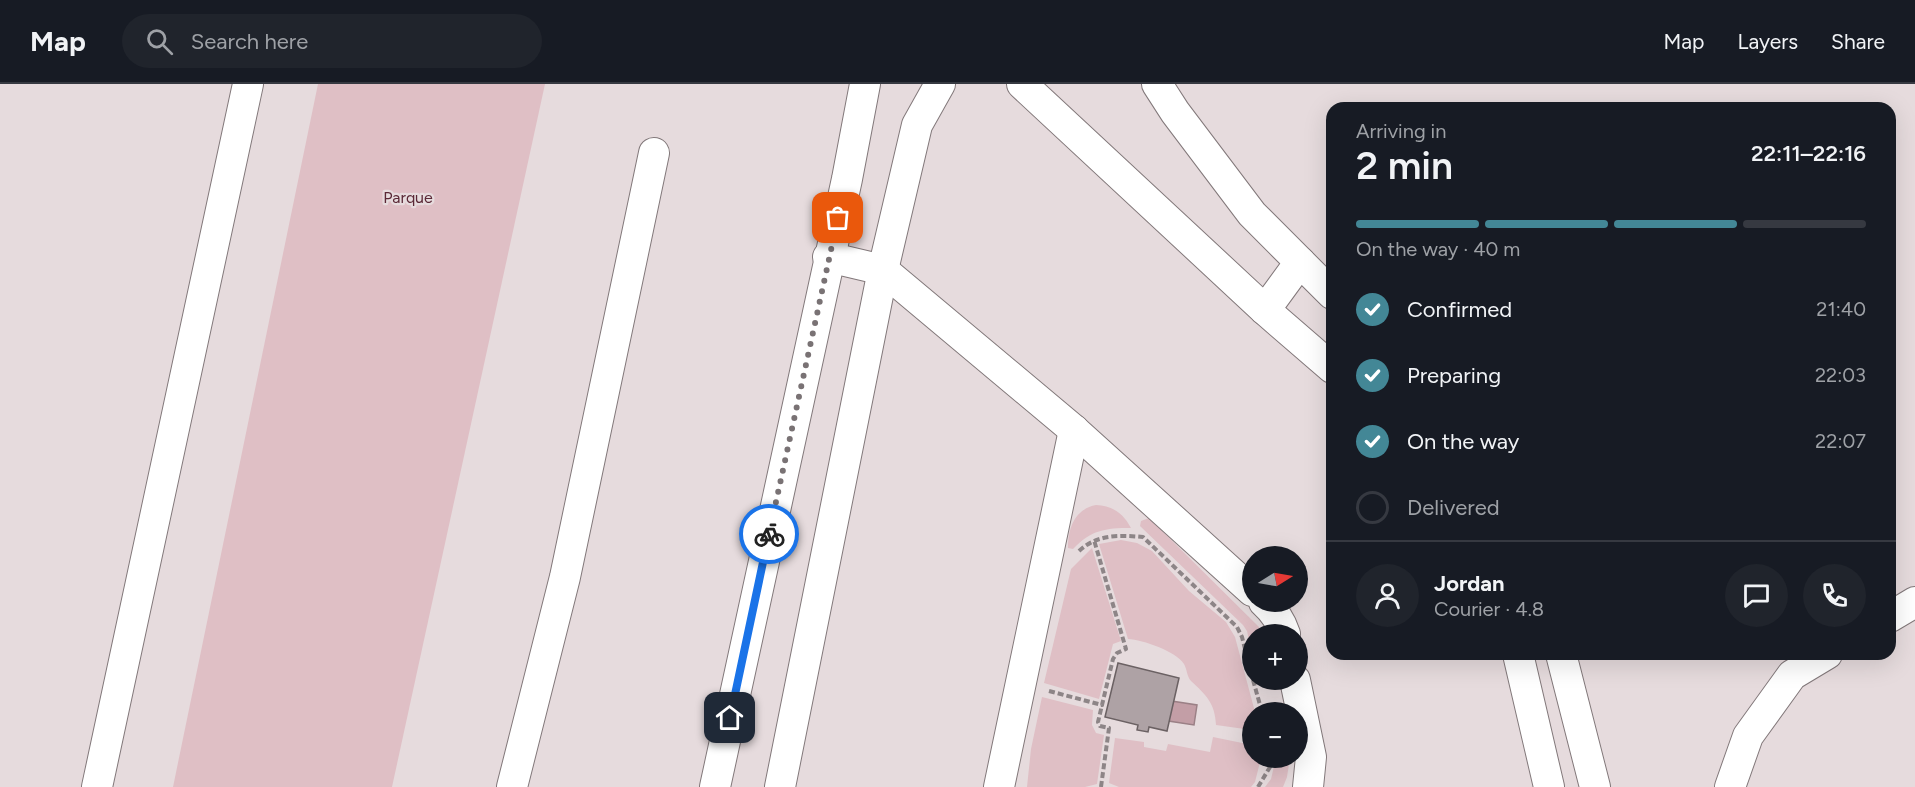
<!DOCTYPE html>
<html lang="en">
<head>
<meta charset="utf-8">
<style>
  :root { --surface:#171b24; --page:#20242c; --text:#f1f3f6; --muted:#9ea1a6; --line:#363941; --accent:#438796 }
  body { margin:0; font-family:Figtree,sans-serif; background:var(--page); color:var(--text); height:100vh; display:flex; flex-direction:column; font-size:22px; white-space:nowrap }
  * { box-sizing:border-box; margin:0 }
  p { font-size:20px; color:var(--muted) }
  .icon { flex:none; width:33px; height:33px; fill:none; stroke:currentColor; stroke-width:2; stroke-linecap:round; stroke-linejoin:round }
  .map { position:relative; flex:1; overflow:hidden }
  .drawer { position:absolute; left:1326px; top:18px; width:570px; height:558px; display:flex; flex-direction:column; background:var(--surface); border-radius:18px; box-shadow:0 6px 24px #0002 }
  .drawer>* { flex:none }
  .needle { width:39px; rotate:79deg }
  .tools { position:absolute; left:1242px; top:462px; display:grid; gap:12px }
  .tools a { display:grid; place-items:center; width:66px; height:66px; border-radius:50%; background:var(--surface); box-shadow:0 6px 24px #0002; font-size:30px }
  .pin { position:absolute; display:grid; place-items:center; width:51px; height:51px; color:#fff; margin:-26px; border-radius:12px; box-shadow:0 3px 9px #0006 }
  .courier { position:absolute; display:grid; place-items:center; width:60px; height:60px; margin:-30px; border:4px solid #1a73e8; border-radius:50%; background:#fff; color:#222; box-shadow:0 2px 8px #0007 }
  .overview em { font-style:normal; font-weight:600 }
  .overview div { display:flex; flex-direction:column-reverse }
  .overview { display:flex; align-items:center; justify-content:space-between; height:102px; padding:0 30px }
  h1 { font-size:39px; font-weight:600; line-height:45px }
  .bar { display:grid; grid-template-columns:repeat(4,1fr); gap:9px 6px; align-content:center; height:72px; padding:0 30px }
  .bar i { height:8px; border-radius:4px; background:var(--line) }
  .bar .current { background:var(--accent) }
  .bar p { grid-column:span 4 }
  .line { display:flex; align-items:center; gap:15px; padding:0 30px; border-top:2px solid var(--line) }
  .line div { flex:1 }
  .round { display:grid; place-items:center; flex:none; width:63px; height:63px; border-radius:32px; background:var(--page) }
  ol { padding:0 30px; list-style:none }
  li { display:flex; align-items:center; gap:18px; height:66px }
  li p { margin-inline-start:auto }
  li .icon { padding:6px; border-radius:50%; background:var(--accent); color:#fff; stroke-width:4 }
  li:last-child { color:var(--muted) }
  li i { width:33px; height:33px; border:3px solid var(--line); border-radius:50% }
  header { display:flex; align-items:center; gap:36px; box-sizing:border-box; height:84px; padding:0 30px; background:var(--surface); border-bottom:2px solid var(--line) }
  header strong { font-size:28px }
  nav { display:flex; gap:33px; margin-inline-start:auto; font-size:21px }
  .search { width:420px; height:54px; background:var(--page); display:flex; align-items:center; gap:15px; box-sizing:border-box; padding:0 21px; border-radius:33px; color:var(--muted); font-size:22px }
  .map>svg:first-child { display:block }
  .green { fill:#dfbfc5 }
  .water { fill:#c39ea6; stroke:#9b8086; stroke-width:1.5 }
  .building { fill:#aea2a5; stroke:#6b6163; stroke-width:1.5 }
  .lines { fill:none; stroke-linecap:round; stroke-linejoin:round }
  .minor-casing { stroke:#82787a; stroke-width:32 }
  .path { stroke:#8d8587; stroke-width:4; stroke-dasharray:6 3; stroke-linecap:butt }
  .minor { stroke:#fff; stroke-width:30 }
  .done { stroke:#797274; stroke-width:6; stroke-dasharray:0 10.8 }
  .route { stroke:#1a73e8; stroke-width:8 }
  .labels { text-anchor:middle; stroke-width:4.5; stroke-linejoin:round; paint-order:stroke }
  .park-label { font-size:16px; fill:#5a2836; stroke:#e6dbdd }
</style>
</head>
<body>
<header>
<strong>Map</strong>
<div class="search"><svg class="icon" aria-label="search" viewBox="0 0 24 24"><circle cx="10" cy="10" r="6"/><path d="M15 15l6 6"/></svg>Search here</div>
<nav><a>Map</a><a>Layers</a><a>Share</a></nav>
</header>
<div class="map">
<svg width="1915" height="703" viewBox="0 0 1915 703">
  <rect width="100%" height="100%" fill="#e6dbdd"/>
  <!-- green -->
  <g class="green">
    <polygon points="318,0 545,0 392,703 173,703"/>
    <path d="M 1096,421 C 1113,422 1123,429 1131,444 C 1105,444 1091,446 1073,465 L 1068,464 C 1068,444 1075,425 1096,421 Z"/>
    <polygon points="1149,434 1259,543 1261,550 1252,550 1252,570 1247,547 1243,541 1140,442 1141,437"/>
    <path d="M 1121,456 L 1137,459 L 1152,467 L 1189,507 L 1226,538 L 1235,553 L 1255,628 L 1252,628 L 1252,646 L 1216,641 C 1215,619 1206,611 1191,597 C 1187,593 1187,585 1184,580 C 1176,567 1143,556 1128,555 L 1099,460 Z"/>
    <polygon points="1092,464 1121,557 1113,560 1099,615 1044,599 1071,485"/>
    <polygon points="1042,613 1093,626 1092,641 1096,649 1104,651 1097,700 1085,703 1027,703 1031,665"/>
    <polygon points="1213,653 1252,661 1252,674 1261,674 1255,698 1251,703 1119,703 1109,699 1115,654 1144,658 1144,663 1166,667 1168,660 1210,668"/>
    <polygon points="1276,674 1290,674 1287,693 1283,703 1265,703 1271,695"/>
  </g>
  <!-- water -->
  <polygon class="water" points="1165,616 1197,621 1194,641 1162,636"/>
  <!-- building -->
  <polygon class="building" points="1118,579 1179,594 1167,647 1149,643 1148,648 1137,646 1138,641 1105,633"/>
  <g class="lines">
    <defs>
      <g id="minor">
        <polyline points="1022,0 1265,226 1332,284"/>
        <polyline points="1157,0 1175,28 1252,130 1332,210"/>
        <polyline points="828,173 883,186 1074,346 1252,507"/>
        <polyline points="1265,226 1300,178"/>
        <path d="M 1264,518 C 1273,526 1281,538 1285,550"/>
        <polyline points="1890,533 1915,518"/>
        <polyline points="1518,570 1549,703"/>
        <polyline points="1561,570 1595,703"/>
        <polyline points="1295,596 1311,673 1308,703"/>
        <polyline points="97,703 248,0"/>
        <polyline points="512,703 565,493 654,69"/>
        <polyline points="715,703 847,95 865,0"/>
        <polyline points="780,703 883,186 917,41 940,0"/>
        <polyline points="999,703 1074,346"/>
        <polyline points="1730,703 1748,652 1792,591 1827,570"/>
      </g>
    </defs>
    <!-- minor casing -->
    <use href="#minor" class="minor-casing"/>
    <!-- path -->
    <g class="path">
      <path d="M 1079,467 C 1097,450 1120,451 1143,453 L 1237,543 L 1242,553 L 1252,593"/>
      <polyline points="1253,596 1262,628"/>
      <polyline points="1049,607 1102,621 1113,575 1117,569 1126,565 1094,456"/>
      <polyline points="1101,703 1109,644 1100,642 1098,638 1102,621"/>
      <polyline points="1258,703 1270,683 1270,674"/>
    </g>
    <!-- minor -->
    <use href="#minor" class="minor"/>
  </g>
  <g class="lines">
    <!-- done -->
    <polyline class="done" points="769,450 838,134"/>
    <!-- route -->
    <polyline class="route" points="730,634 769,450"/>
  </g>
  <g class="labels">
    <!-- park labels -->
    <g class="park-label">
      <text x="408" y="119">Parque</text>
    </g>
  </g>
</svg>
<div class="tools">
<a><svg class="needle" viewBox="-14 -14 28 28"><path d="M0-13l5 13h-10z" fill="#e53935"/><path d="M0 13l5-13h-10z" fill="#9ea1a6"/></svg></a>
<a>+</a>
<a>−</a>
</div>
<div class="pin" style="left:838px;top:134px;background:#ea580c"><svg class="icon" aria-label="bag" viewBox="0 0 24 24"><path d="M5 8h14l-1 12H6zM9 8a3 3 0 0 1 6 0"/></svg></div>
<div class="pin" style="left:730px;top:634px;background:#1f2937"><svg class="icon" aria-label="home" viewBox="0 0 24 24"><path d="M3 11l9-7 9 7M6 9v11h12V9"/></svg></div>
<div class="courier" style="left:769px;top:450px"><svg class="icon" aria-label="bike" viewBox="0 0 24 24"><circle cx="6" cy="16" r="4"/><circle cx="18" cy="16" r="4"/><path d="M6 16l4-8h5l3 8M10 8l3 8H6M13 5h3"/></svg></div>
<section class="drawer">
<div class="overview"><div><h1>2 min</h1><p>Arriving in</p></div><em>22:11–22:16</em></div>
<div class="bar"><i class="current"></i><i class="current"></i><i class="current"></i><i></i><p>On the way · 40 m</p></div>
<ol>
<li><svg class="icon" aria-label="check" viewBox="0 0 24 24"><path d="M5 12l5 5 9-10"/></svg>Confirmed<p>21:40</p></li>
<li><svg class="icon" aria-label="check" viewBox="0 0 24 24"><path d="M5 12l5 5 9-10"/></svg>Preparing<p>22:03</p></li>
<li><svg class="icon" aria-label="check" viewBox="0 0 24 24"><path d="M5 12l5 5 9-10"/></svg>On the way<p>22:07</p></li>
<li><i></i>Delivered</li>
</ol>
<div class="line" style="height:108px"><a class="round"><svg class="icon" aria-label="person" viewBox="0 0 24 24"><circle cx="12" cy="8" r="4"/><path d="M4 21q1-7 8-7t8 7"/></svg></a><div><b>Jordan</b><p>Courier · 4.8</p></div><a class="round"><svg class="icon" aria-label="chat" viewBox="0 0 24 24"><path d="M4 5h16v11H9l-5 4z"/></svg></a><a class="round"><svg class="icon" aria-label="phone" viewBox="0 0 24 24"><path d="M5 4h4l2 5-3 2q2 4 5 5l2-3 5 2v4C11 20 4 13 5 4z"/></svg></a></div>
</section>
</div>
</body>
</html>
